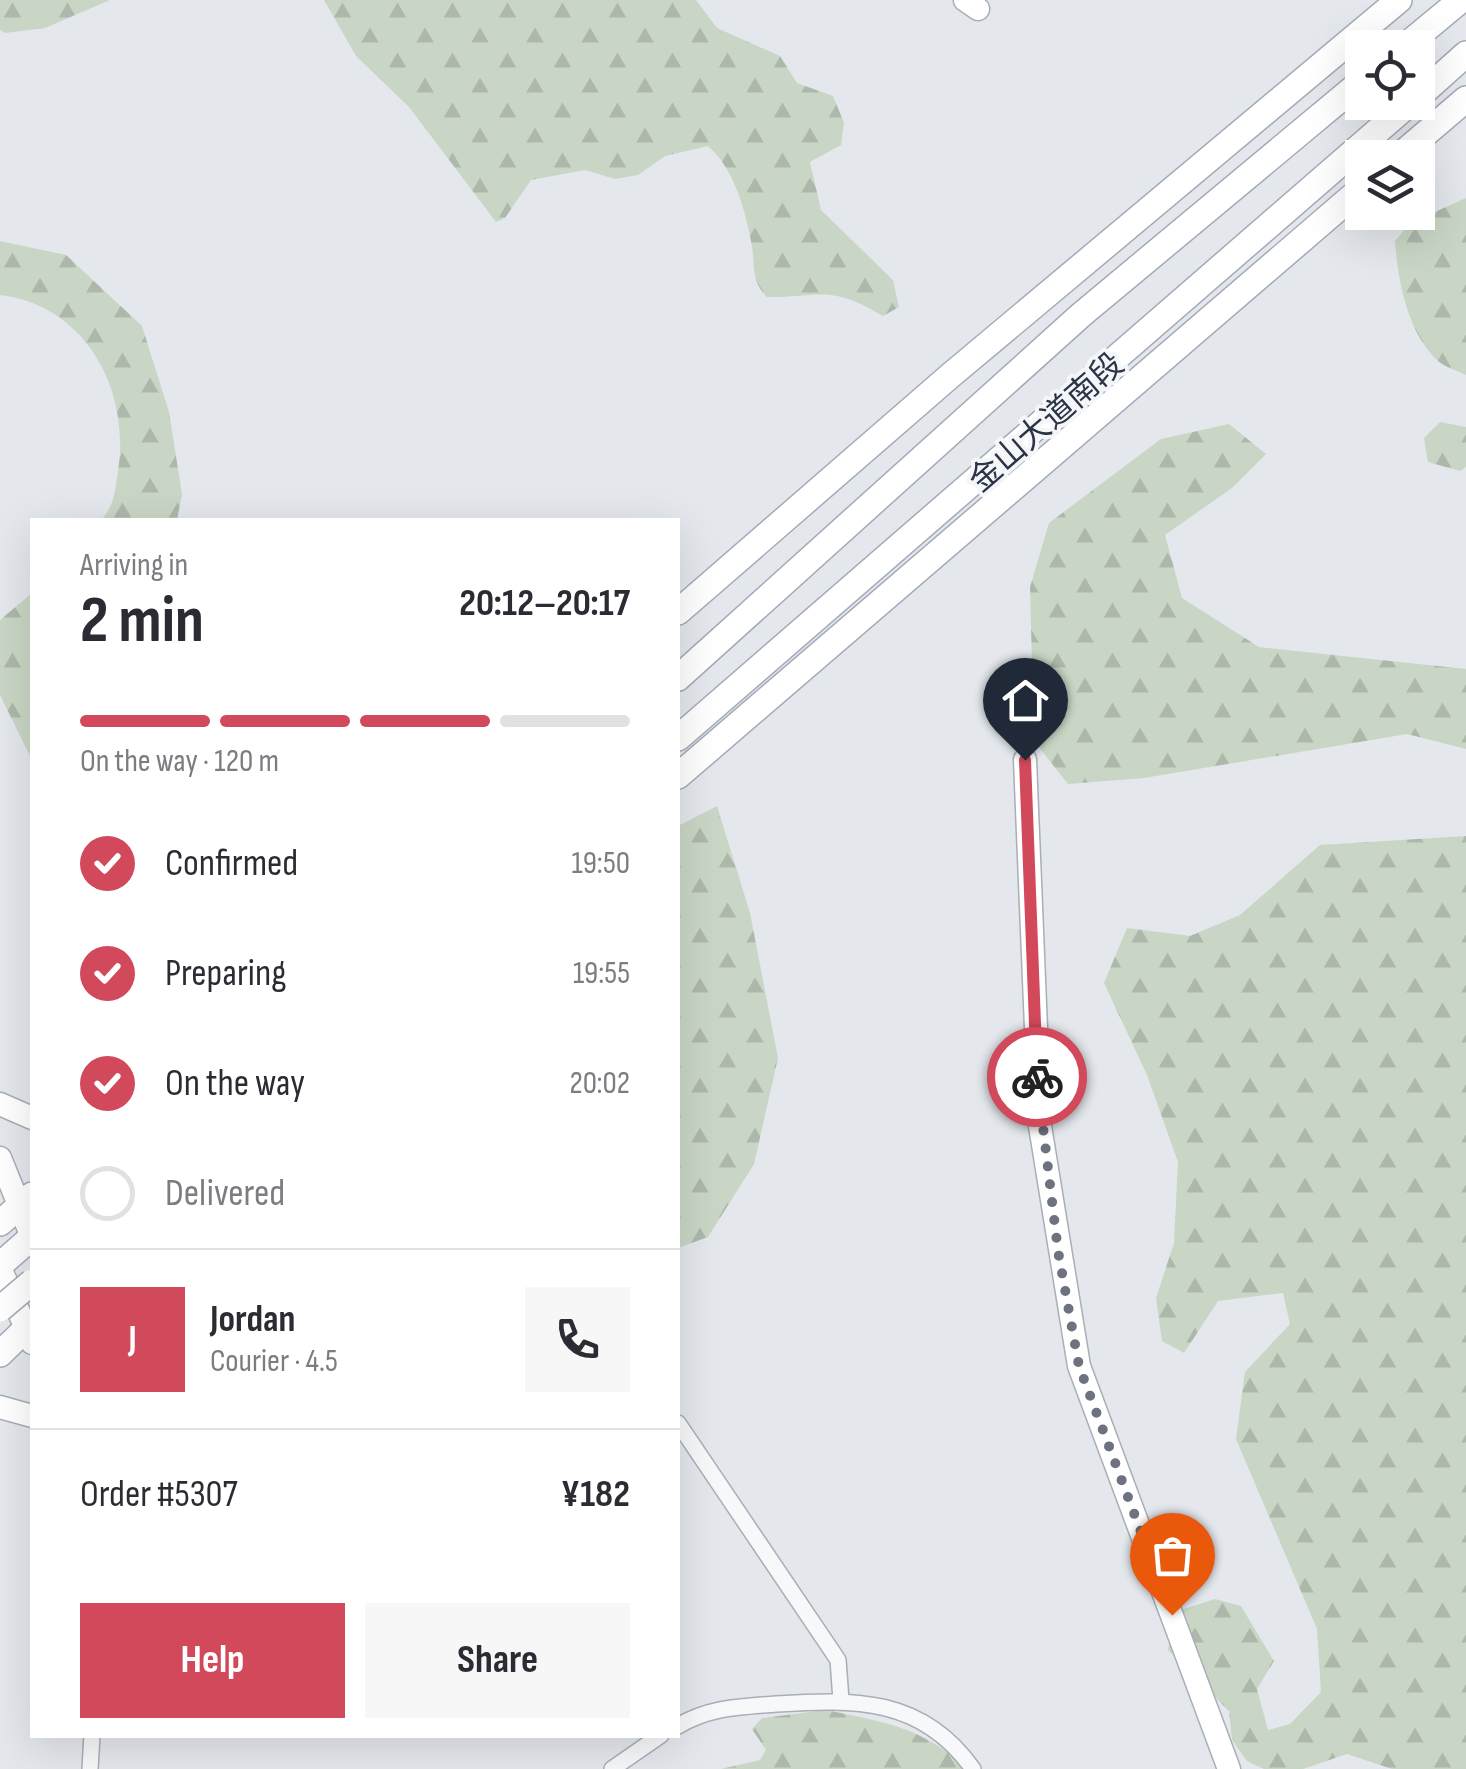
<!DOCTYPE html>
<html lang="en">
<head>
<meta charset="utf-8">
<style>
  :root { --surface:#fff; --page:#f7f7f7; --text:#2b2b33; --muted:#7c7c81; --line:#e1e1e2; --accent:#d1495b }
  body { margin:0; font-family:"Sofia Sans Condensed","Noto Sans SC",sans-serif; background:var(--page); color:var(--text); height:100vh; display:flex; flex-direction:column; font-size:38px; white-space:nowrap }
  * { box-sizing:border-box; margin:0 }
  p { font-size:32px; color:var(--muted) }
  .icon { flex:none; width:55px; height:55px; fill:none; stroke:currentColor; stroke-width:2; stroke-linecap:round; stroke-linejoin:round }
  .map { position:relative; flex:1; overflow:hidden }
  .details { position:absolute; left:30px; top:518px; width:650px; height:1220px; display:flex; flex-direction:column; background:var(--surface); border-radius:0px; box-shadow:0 10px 40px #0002 }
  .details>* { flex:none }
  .controls { position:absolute; left:1345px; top:30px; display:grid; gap:20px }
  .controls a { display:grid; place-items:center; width:90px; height:90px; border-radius:0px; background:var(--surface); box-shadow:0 10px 40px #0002; font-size:50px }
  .pin { position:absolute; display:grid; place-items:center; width:85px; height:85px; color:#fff; margin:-102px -42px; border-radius:50% 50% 50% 0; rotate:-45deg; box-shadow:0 0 10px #0007 }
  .pin .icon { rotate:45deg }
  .courier { position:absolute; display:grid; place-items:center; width:100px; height:100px; margin:-50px; border:8px solid #d1495b; border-radius:50%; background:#fff; color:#222; box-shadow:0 2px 12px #0007 }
  .head em { font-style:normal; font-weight:700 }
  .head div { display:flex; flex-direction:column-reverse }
  .head { display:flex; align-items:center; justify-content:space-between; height:170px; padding:0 50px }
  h1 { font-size:65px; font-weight:700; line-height:75px }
  .bar { display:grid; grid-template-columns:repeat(4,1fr); gap:15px 10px; align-content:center; height:120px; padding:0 50px }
  .bar i { height:12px; border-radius:8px; background:var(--line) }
  .bar .on { background:var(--accent) }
  .bar p { grid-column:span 4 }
  .line { display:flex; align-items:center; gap:25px; padding:0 50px; border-top:2px solid var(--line) }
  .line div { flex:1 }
  .round { display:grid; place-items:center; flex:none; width:105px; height:105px; border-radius:0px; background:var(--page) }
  ol { padding:0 50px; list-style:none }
  li { display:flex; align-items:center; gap:30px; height:110px }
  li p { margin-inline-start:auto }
  li .icon { padding:10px; border-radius:50%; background:var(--accent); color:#fff; stroke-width:4 }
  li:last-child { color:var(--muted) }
  li i { width:55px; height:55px; border:5px solid var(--line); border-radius:50% }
  .button { display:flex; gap:20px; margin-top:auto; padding:20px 50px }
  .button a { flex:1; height:115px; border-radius:0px; background:var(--accent); color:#fff; font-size:40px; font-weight:700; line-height:115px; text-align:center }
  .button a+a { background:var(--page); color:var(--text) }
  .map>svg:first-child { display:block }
  .forest { fill:url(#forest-firs) }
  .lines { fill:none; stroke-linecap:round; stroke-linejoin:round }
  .street-casing { stroke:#a9aeb7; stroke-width:18 }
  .secondary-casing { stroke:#a9aeb7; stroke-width:25 }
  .primary-casing { stroke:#a3abb8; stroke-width:28 }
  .street { stroke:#f7f8fa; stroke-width:15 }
  .secondary { stroke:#fff; stroke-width:22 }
  .primary { stroke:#fff; stroke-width:25 }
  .primary-bridge-casing { stroke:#a3abb8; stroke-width:28; stroke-linecap:butt }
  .primary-bridge { stroke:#fff; stroke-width:25 }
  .done { stroke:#6c737f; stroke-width:10; stroke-dasharray:0 18 }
  .route { stroke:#d1495b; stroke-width:12 }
  .labels { text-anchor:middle; stroke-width:8; stroke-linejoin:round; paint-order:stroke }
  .street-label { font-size:32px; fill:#2b3445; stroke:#f4f6f9 }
</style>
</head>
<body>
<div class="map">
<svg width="1466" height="1769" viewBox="0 0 1466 1769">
  <defs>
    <pattern id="forest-firs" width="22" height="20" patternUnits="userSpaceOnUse" patternTransform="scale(2.5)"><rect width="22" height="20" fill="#c9d6c5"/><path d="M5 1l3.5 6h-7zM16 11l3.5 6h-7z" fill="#adb8ab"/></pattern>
  </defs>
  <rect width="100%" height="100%" fill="#e4e7ec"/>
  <!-- forest -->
  <g class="forest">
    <polygon points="0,0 110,0 45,28 5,33 0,30"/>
    <path d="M 324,0 L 696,0 L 717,28 L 780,56 L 797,83 L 833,96 L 844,123 L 841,145 L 810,162 L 821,210 L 893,280 L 899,307 L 883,316 C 829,284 823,297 767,297 C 751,280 755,268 752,246 C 746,212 734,168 708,146 L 665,156 L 638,175 L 615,179 L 585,170 L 531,180 L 505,218 L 496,222 L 409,107 L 356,56 Z"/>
    <path d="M 1466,198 L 1466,375 C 1458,371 1444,367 1437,360 C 1407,331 1398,281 1395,241 L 1410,223 Z"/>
    <path d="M 0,241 L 66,255 L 142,326 L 169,412 L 182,494 L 177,520 L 101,520 C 115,505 115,490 118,471 C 131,391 86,305 0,295 Z"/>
    <polygon points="1440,422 1466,427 1466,467 1460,471 1428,462 1424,438"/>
    <polygon points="1229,424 1266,454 1232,488 1165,535 1182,598 1259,647 1466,669 1466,749 1407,734 1144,778 1068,784 1034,741 1030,587 1049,523 1161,439"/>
    <polygon points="32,593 32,760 0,695 0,620"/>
    <polygon points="717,806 750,913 778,1058 754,1164 708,1237 678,1248 678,826"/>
    <polygon points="1466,836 1466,1769 1392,1769 1347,1754 1303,1769 1264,1769 1247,1761 1232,1740 1229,1711 1168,1650 1175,1612 1215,1599 1241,1606 1274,1661 1257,1689 1268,1730 1290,1724 1321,1692 1317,1629 1236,1439 1245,1372 1290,1324 1283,1293 1218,1301 1184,1353 1162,1341 1156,1298 1174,1243 1178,1162 1147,1075 1104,983 1127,928 1190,936 1240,915 1320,845"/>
    <path d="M 826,1710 C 887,1723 920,1726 968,1769 L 721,1769 L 760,1760 L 766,1750 L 752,1729 L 762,1718 Z"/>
  </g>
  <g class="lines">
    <defs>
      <g id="street">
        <polyline points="678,1423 838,1660 841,1700"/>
        <path d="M 678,1726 C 709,1707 740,1707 776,1704 C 854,1699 922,1697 973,1769"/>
        <polyline points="90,1769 92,1735"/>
        <polyline points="612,1769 661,1735"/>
      </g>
      <g id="secondary">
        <polyline points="965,0 978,9"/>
        <polyline points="1025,760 1040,1126 1079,1366 1229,1769"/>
        <polyline points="0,1104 32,1118"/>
        <polyline points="0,1158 32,1237"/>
        <polyline points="0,1267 32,1343"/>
        <polyline points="0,1407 32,1416"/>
      </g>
      <g id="primary">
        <polyline points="1403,48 1461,0"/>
        <polyline points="1418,97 1466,54"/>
        <polyline points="1397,158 1466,99"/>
        <polyline points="678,612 951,375 1399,0"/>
        <polyline points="678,678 1081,315 1362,81"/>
        <polyline points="678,738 1411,102"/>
        <polyline points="678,776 1362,188"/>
        <polyline points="0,1223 32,1195"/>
        <polyline points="0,1265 32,1237"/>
        <polyline points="0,1354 32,1323"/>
      </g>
    </defs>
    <!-- street casing -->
    <use href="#street" class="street-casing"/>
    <!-- secondary casing -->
    <use href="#secondary" class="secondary-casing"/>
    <!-- primary casing -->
    <use href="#primary" class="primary-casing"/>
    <!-- street -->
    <use href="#street" class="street"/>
    <!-- secondary -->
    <use href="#secondary" class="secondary"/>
    <!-- primary -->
    <use href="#primary" class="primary"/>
    <defs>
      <polyline id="primary-bridge" points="0,1309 32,1282"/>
    </defs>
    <!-- primary-bridge casing -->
    <use href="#primary-bridge" class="primary-bridge-casing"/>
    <!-- primary-bridge -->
    <use href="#primary-bridge" class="primary-bridge"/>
  </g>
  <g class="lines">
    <!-- done -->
    <polyline class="done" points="1037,1077 1058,1251 1079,1366 1172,1615"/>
    <!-- route -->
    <polyline class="route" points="1025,760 1037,1077"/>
  </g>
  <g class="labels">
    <!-- street labels -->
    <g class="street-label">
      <text transform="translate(1046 422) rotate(-41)" y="11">金山大道南段</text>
    </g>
  </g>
</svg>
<div class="controls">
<a><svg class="icon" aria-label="locate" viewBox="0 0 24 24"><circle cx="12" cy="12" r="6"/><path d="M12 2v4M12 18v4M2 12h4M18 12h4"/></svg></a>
<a><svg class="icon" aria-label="layers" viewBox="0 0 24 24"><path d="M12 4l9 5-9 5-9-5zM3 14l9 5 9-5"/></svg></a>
</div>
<div class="pin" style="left:1172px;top:1615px;background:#ea580c"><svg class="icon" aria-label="bag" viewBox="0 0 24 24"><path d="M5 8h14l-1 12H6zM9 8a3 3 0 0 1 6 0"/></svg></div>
<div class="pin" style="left:1025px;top:760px;background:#1f2937"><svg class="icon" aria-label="home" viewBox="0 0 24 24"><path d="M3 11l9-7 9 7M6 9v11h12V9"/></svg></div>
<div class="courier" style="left:1037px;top:1077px"><svg class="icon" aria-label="bike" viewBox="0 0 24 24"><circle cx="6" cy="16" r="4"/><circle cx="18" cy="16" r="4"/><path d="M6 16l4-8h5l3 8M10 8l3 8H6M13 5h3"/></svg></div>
<section class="details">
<div class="head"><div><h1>2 min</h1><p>Arriving in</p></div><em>20:12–20:17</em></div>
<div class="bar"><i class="on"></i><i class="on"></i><i class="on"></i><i></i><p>On the way · 120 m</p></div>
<ol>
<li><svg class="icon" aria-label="check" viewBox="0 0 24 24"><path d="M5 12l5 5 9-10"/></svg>Confirmed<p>19:50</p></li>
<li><svg class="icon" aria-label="check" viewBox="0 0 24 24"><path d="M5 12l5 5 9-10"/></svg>Preparing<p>19:55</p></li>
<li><svg class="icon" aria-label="check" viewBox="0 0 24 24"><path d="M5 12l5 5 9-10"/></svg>On the way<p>20:02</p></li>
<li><i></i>Delivered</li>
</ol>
<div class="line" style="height:180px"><b class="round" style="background:var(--accent);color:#fff">J</b><div><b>Jordan</b><p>Courier · 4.5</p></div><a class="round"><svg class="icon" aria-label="phone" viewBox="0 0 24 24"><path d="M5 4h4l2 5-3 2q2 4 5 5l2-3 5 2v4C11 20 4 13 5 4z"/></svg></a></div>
<div class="line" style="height:130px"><div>Order #5307</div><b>¥182</b></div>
<div class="button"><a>Help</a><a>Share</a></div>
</section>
</div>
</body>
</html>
